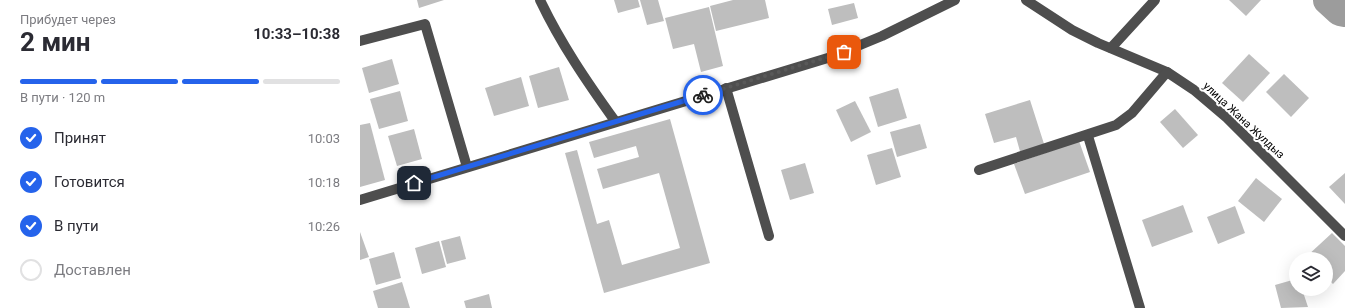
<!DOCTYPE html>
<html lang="ru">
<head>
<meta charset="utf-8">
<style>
  :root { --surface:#fff; --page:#f2f2f3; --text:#2b2b33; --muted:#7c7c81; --line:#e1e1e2; --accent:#2563eb }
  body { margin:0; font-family:Roboto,sans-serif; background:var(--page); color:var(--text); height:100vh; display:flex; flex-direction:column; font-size:15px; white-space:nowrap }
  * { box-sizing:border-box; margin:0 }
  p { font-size:13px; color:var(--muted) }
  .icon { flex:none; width:22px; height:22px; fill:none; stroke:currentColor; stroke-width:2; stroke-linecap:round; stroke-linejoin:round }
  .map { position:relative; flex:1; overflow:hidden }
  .drawer { display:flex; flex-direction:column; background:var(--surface); width:360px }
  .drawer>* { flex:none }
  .tools { position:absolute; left:929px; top:252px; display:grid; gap:8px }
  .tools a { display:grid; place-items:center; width:44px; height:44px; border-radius:50%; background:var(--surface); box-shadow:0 4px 16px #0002; font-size:20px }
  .pin { position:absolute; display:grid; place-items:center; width:34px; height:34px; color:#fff; margin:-17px; border-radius:8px; box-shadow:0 2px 6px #0006 }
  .courier { position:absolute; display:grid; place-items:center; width:40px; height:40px; margin:-20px; border:3px solid #2563eb; border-radius:50%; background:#fff; color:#222; box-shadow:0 1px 5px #0007 }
  .overview em { font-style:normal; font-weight:700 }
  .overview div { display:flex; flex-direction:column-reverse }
  .overview { display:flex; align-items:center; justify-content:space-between; height:68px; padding:0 20px }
  h1 { font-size:26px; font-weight:700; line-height:30px }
  .bar { display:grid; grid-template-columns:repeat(4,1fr); gap:6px 4px; align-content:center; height:48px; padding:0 20px }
  .bar i { height:5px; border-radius:3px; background:var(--line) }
  .bar .on { background:var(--accent) }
  .bar p { grid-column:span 4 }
  ol { padding:0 20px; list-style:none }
  li { display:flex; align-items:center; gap:12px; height:44px }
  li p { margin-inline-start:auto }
  li .icon { padding:4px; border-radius:50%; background:var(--accent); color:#fff; stroke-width:4 }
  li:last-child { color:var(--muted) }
  li i { width:22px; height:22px; border:2px solid var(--line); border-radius:50% }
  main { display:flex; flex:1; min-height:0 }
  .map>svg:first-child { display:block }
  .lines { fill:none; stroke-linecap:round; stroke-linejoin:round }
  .river { stroke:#9c9c9c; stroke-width:30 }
  .building { fill:#bebebe }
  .minor { stroke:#4e4e4e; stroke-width:10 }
  .done { stroke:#595959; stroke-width:4; stroke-dasharray:0 7.2 }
  .route { stroke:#2563eb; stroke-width:5 }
  .labels { text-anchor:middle; stroke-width:4; stroke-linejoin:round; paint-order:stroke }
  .street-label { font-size:11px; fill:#000; stroke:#fff }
</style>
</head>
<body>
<main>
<section class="drawer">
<div class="overview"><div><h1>2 мин</h1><p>Прибудет через</p></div><em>10:33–10:38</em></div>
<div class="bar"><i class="on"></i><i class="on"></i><i class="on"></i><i></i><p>В пути · 120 m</p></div>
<ol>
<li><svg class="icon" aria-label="check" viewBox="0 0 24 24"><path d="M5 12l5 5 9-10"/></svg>Принят<p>10:03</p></li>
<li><svg class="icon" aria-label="check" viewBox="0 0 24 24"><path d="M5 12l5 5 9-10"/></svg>Готовится<p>10:18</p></li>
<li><svg class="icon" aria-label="check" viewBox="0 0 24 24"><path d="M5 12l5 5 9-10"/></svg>В пути<p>10:26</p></li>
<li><i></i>Доставлен</li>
</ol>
</section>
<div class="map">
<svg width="985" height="308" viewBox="0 0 985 308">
  <rect width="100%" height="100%" fill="#fff"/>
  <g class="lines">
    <!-- river -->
    <polyline class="river" points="968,0 980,11 985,12"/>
  </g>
  <!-- building -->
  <g class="building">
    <polygon points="57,0 84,0 59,8"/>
    <polygon points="254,0 278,0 280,7 258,13"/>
    <polygon points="280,0 298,0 304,21 287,25"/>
    <polygon points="373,0 405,0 409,18 356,31 350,6"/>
    <polygon points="869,0 901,0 886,16"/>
    <polygon points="494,3 498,18 472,25 468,9"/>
    <polygon points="349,7 363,66 341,72 334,44 313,49 305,18"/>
    <polygon points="889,54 910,73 883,102 862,83"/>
    <polygon points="32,59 39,84 9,93 2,68"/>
    <polygon points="199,67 209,100 178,108 169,76"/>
    <polygon points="924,74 949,98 931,117 906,92"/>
    <polygon points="161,77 169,106 134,116 125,88"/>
    <polygon points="538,88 547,118 518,127 509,97"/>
    <polygon points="40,91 48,121 19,129 10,99"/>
    <polygon points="670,100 685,147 661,155 656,137 634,143 625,114"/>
    <polygon points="495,101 511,132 491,142 476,110"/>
    <polygon points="815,109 838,135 823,148 800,122"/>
    <polygon points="310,119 350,263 244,293 205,153 217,150 237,224 249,220 262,265 320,248 299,173 243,189 237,169 279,157 276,146 234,158 229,142"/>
    <polygon points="10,123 25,180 0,187 0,125"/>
    <polygon points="560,124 567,148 537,157 530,132"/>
    <polygon points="54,129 62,159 37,166 28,136"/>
    <polygon points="719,141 730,172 665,194 654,164"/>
    <polygon points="532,148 541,177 516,185 507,155"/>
    <polygon points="445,163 454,193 430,200 421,170"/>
    <polygon points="985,173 985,204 969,187"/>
    <polygon points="896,178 922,199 904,222 878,201"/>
    <polygon points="823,205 833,232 792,247 782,220"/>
    <polygon points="875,206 885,233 858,244 847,217"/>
    <polygon points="0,232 9,257 0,260"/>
    <polygon points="972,233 985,246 985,271 973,284 966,277 966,259 948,259 946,257"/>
    <polygon points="100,236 106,259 87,264 81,241"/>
    <polygon points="79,241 86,267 62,274 55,248"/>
    <polygon points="34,252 41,278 16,285 9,259"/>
    <polygon points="936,279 936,289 942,289 948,307 921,308 915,285"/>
    <polygon points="42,282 50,308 18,308 13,291"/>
    <polygon points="129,294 132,308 106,308 104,301"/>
  </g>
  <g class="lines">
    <!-- minor -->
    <g class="minor">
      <path d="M 180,0 C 201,44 227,82 255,121"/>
      <polyline points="666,0 712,30 738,43 807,72 834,90 867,118 985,236"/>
      <polyline points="0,41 65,24 107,167"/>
      <polyline points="751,48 795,0"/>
      <polyline points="366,88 409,236"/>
      <polyline points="728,136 780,308"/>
      <polyline points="619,170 756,125 772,113 807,72"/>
      <polyline points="0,200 471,57 522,36 595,0"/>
    </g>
  </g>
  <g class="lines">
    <!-- done -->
    <polyline class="done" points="343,95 484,52"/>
    <!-- route -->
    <polyline class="route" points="54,183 343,95"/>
  </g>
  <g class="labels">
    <!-- street labels -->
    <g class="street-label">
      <text transform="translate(884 120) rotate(43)" y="4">улица Жана Жулдыз</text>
    </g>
  </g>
</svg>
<div class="tools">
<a><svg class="icon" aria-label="layers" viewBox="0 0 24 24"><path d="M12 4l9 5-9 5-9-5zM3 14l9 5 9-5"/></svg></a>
</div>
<div class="pin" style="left:484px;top:52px;background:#ea580c"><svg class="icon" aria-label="bag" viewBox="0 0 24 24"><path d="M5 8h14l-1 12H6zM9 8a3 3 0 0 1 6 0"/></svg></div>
<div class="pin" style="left:54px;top:183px;background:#1f2937"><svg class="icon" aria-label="home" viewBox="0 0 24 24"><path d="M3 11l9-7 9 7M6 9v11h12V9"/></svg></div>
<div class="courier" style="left:343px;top:95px"><svg class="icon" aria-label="bike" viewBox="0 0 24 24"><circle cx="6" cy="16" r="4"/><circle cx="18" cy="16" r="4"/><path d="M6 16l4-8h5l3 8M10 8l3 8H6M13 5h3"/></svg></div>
</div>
</main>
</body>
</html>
